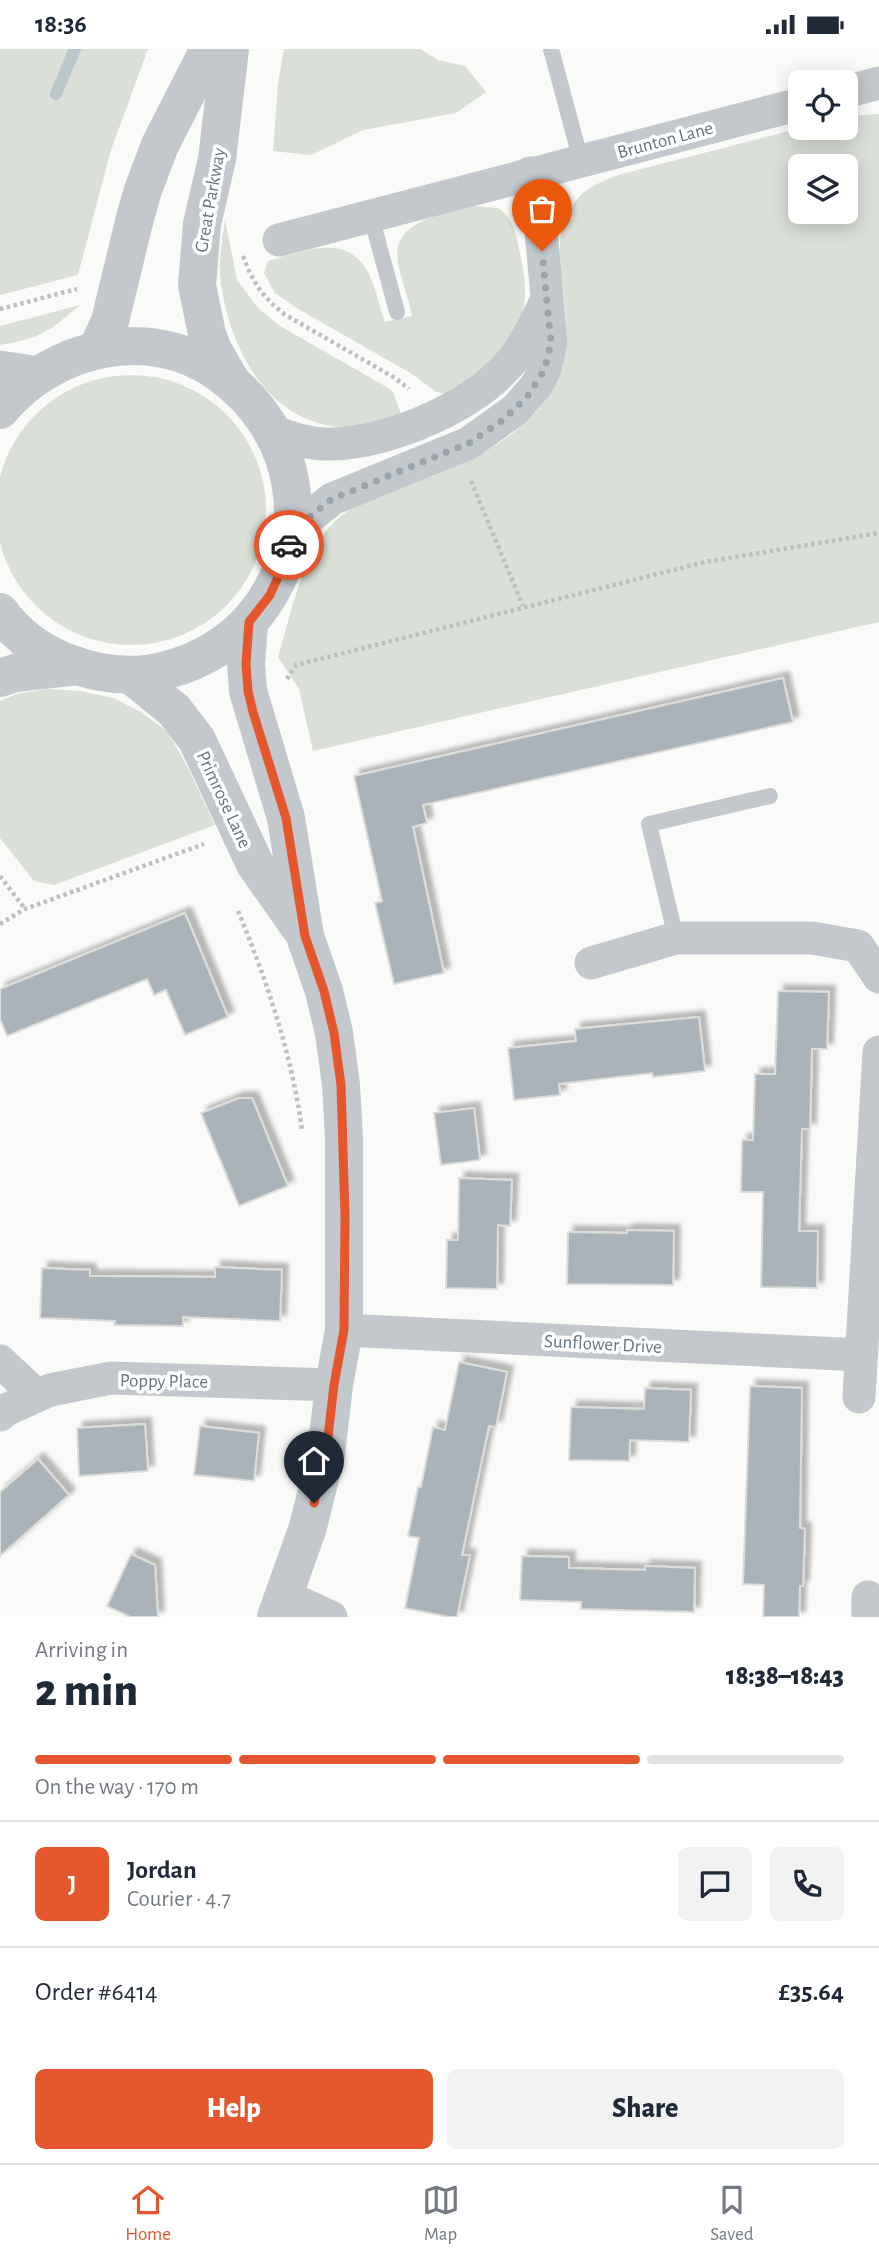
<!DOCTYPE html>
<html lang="en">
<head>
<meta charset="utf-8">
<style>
  :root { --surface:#fff; --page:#f2f2f3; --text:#1f2937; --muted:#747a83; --line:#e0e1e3; --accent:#e4572e }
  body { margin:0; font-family:"Alegreya Sans",sans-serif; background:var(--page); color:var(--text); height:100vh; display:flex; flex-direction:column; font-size:26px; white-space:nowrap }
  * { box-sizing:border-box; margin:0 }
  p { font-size:23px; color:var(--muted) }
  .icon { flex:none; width:38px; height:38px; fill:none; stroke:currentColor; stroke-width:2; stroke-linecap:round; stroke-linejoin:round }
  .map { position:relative; height:1568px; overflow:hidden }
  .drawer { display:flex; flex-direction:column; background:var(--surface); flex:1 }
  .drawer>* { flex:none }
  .tools { position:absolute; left:788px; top:21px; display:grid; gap:14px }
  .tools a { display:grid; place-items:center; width:70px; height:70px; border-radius:10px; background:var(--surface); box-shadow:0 4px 18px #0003; font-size:35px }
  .pin { position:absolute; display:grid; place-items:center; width:60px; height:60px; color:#fff; margin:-72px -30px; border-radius:50% 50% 50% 0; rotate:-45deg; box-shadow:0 0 7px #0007 }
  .pin .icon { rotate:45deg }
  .courier { position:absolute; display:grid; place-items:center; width:70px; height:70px; margin:-35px; border:5px solid #e4572e; border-radius:50%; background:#fff; color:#222; box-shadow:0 2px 9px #0007 }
  .summary em { font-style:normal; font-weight:800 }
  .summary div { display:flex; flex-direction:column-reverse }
  .summary { display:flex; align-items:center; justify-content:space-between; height:119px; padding:0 35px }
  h1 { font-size:46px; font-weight:800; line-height:52px }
  .bar { display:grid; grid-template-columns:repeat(4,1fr); gap:10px 7px; align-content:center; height:84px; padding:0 35px }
  .bar i { height:9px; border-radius:5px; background:var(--line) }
  .bar .on { background:var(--accent) }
  .bar p { grid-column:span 4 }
  .line { display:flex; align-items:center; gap:18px; padding:0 35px; border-top:2px solid var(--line) }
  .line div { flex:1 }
  .round { display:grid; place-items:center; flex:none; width:74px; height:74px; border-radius:10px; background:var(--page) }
  .primary-button { display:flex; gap:14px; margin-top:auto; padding:14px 35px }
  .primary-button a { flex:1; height:80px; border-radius:10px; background:var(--accent); color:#fff; font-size:28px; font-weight:800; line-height:80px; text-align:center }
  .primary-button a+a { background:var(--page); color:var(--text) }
  .status { display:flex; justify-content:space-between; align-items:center; height:49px; padding:0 35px; background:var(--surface); direction:ltr }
  .status svg { height:19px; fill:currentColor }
  .tabs { display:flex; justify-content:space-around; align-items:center; height:98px; border-top:2px solid var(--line); background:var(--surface); font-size:19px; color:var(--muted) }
  .tabs a { display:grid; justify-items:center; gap:4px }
  .tabs .on { color:var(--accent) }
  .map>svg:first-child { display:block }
  .green { fill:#dadfd7; fill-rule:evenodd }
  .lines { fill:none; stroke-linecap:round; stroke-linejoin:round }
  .stream { stroke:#bbc7cb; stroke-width:12 }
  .building { fill:#aab3b9; stroke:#dcdcda; stroke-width:2; filter:url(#shadow) }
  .path { stroke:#bbbfc2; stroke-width:4.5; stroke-dasharray:3.5 3.5; stroke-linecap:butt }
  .service { stroke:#c3c8cc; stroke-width:16 }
  .minor { stroke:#c3c8cc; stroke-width:33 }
  .tertiary { stroke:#c3c8cc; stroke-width:38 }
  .done { stroke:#99a4ac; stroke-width:7; stroke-dasharray:0 12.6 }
  .route { stroke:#e4572e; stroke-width:9 }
  .labels { text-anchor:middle; stroke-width:7; stroke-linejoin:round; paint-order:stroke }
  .street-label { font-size:19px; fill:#657683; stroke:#fff }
</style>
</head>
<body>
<div class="status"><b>18:36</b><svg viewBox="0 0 49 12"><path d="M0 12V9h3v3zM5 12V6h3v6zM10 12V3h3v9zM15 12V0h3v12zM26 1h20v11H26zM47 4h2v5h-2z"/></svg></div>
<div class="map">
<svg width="879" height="1568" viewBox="0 0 879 1568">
  <defs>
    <filter id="shadow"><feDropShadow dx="6" dy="-6" stdDeviation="2" flood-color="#0004"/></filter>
  </defs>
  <rect width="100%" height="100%" fill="#fafaf8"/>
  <!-- green -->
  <g class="green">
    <polygon points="0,0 148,0 111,101 78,226 0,246"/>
    <polygon points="284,0 420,0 438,11 465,17 486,43 456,64 363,81 311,106 273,102 278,35"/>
    <path d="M 879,65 L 879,573 L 313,702 L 299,640 L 278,608 C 291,566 301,509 331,476 C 349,457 372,450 396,441 C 450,420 507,401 544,353 C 560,332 567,304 566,278 C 566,234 545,182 581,146 C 591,136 606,131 618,126 L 801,79 L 845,79 L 845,67 ZM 800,117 L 845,117 L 845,163 L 800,163 Z"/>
    <path d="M 472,157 L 498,159 C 515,171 516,186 520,205 C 538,283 505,303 448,345 L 436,343 L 412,325 L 295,258 L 275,244 L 264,224 L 268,212 C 299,204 341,184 364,217 C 374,230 379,257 385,273 L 412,267 C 409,249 401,232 398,214 C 391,171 442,166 472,157 Z"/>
    <path d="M 225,171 L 237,231 L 259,260 L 280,277 L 392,341 L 402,367 C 381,373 361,379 339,378 C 267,372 230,299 221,235 C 218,214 222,192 225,171 Z"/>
    <path d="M 80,256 C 48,283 42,289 0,296 L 0,277 Z"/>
    <circle cx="131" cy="461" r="135"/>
    <polygon points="48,640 80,642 113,649 141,663 168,683 190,723 215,776 54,836 34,832 0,789 0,652 17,645"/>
  </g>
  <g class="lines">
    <!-- stream -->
    <polyline class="stream" points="56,45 75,0"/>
  </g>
  <!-- building -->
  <g class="building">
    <polygon points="783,629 793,673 423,756 427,774 413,778 444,924 394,935 375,854 382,852 354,727"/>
    <polygon points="185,864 228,968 185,986 166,941 154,946 147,930 7,987 0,970 0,940"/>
    <polygon points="778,942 829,943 827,1000 812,1000 810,1080 802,1080 799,1182 818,1182 817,1239 761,1238 763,1143 741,1143 742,1091 753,1091 755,1025 775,1025"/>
    <polygon points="699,968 705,1022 653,1028 652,1024 559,1035 560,1046 514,1051 508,999 576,992 575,980"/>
    <polygon points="239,1049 252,1049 288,1137 239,1157 201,1064"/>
    <polygon points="474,1059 480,1111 441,1116 434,1064"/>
    <polygon points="459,1129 512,1131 510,1177 498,1176 497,1240 446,1239 447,1191 458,1191"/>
    <polygon points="627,1181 674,1182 673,1236 567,1235 568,1183 627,1184"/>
    <polygon points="215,1218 282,1221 280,1272 183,1268 183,1277 114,1276 115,1272 40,1269 42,1219 90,1221 90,1227 215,1228"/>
    <polygon points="459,1313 507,1323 496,1378 489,1377 462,1506 470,1506 457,1568 449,1568 405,1559 419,1489 408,1487 418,1438 421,1438 433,1378 445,1381"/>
    <polygon points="750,1337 802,1339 800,1479 805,1480 803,1537 800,1537 799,1568 763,1568 764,1536 743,1535"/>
    <polygon points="645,1339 691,1341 689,1393 630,1391 629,1412 569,1411 571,1358 644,1360"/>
    <polygon points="145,1375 148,1422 79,1427 77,1379"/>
    <polygon points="200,1377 259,1384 254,1432 194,1426"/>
    <polygon points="38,1410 69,1446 0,1507 0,1443"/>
    <polygon points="131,1505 155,1516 158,1568 130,1568 107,1557"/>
    <polygon points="522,1507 569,1508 569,1519 645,1521 645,1517 695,1519 694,1563 581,1560 581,1553 520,1551"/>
  </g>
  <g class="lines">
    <!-- path -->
    <g class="path">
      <path d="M 243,207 C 253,234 262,247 284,265 L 395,329 L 409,340"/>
      <polyline points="0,260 77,240"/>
      <polyline points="471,432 523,557"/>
      <polyline points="287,630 296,616 705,513 879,484"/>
      <polyline points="0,827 25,860"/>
      <path d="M 238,862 C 267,932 292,1006 302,1081"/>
      <polyline points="0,875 25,860 204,795"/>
    </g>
    <!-- service -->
    <g class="service">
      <polyline points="551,0 581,112"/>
      <polyline points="371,167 397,263"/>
      <polyline points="676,889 649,775 770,747"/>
    </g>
    <!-- minor -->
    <g class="minor">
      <polyline points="845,43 879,34"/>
      <polyline points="279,191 800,55"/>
      <polyline points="0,318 40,324"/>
      <path d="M 274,383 C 292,389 311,396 331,395 C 391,394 478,356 515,308 C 528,291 537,271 546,252"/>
      <polyline points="292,482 332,450 469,394 515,361 536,337 544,322 551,294 541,181 530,124"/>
      <polyline points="591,914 676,889 812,889 858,897 879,928"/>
      <polyline points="344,1281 861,1306"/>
      <polyline points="0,1312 37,1347"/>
      <polyline points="859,1348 879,1003"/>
      <polyline points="0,1366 6,1361 50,1341 111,1329 334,1336"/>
      <polyline points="285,1547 331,1568"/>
      <polyline points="868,1568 868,1548"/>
    </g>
    <!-- tertiary -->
    <g class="tertiary">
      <polyline points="230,0 217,110 202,175 197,236 207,285 213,301 232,334"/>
      <polyline points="97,301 110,272 135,169 143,141 160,96 209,0"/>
      <path d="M 0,361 C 52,298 149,274 219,324 C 299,381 317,484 258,562 C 232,597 188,620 145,625 C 92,630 31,607 0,563"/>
      <polyline points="249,574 246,615 248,642 286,769 305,887 324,942 334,984 341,1036 344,1088 344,1281 334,1336 326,1405 308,1478 276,1568"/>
      <polyline points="131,626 174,661 197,691 255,815 300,879"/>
      <polyline points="0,629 15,624 78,617"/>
    </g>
  </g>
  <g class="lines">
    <!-- done -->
    <polyline class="done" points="289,496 292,482 332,450 469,394 503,371 527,348 544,322 551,294 542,202"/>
    <!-- route -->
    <polyline class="route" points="289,496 284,515 270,546 249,573 246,615 248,642 253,663 286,769 305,887 324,942 334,984 341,1036 345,1167 344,1281 334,1336 326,1405 314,1454"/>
  </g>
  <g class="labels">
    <!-- street labels -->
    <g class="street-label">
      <text transform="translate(665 90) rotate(-15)" y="7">Brunton Lane</text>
      <text transform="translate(209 151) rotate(-80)" y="7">Great Parkway</text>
      <text transform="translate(225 750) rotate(65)" y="7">Primrose Lane</text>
      <text transform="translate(603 1294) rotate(3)" y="7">Sunflower Drive</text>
      <text transform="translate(164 1331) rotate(1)" y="7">Poppy Place</text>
    </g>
  </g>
</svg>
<div class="tools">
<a><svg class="icon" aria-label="locate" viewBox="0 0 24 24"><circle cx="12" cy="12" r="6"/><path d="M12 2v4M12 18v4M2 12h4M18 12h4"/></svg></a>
<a><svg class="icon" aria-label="layers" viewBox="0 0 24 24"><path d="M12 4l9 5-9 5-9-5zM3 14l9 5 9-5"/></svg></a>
</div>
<div class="pin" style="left:542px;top:202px;background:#ea580c"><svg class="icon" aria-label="bag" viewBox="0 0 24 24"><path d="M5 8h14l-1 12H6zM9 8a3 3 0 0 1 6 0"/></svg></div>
<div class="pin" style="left:314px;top:1454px;background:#1f2937"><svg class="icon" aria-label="home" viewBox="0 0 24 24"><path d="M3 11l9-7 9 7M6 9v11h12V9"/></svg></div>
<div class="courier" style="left:289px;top:496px"><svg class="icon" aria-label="car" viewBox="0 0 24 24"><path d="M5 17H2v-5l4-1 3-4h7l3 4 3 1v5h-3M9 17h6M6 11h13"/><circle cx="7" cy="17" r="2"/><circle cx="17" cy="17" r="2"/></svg></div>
</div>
<section class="drawer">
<div class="summary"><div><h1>2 min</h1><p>Arriving in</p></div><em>18:38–18:43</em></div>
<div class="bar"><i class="on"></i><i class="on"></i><i class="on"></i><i></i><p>On the way · 170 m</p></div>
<div class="line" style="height:126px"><b class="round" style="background:var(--accent);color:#fff">J</b><div><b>Jordan</b><p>Courier · 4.7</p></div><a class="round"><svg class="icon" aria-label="chat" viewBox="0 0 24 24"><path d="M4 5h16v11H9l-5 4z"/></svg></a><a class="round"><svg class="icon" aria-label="phone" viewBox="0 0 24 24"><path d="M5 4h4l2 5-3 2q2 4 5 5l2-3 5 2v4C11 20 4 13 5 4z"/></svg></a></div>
<div class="line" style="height:91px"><div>Order #6414</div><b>£35.64</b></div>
<div class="primary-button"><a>Help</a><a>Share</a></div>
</section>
<nav class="tabs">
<a class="on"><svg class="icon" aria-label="home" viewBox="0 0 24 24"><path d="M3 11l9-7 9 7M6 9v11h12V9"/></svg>Home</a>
<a><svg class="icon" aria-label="map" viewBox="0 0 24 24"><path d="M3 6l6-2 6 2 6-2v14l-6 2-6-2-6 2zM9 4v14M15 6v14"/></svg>Map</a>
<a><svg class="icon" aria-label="saved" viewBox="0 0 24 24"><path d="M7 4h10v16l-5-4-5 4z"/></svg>Saved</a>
</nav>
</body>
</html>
